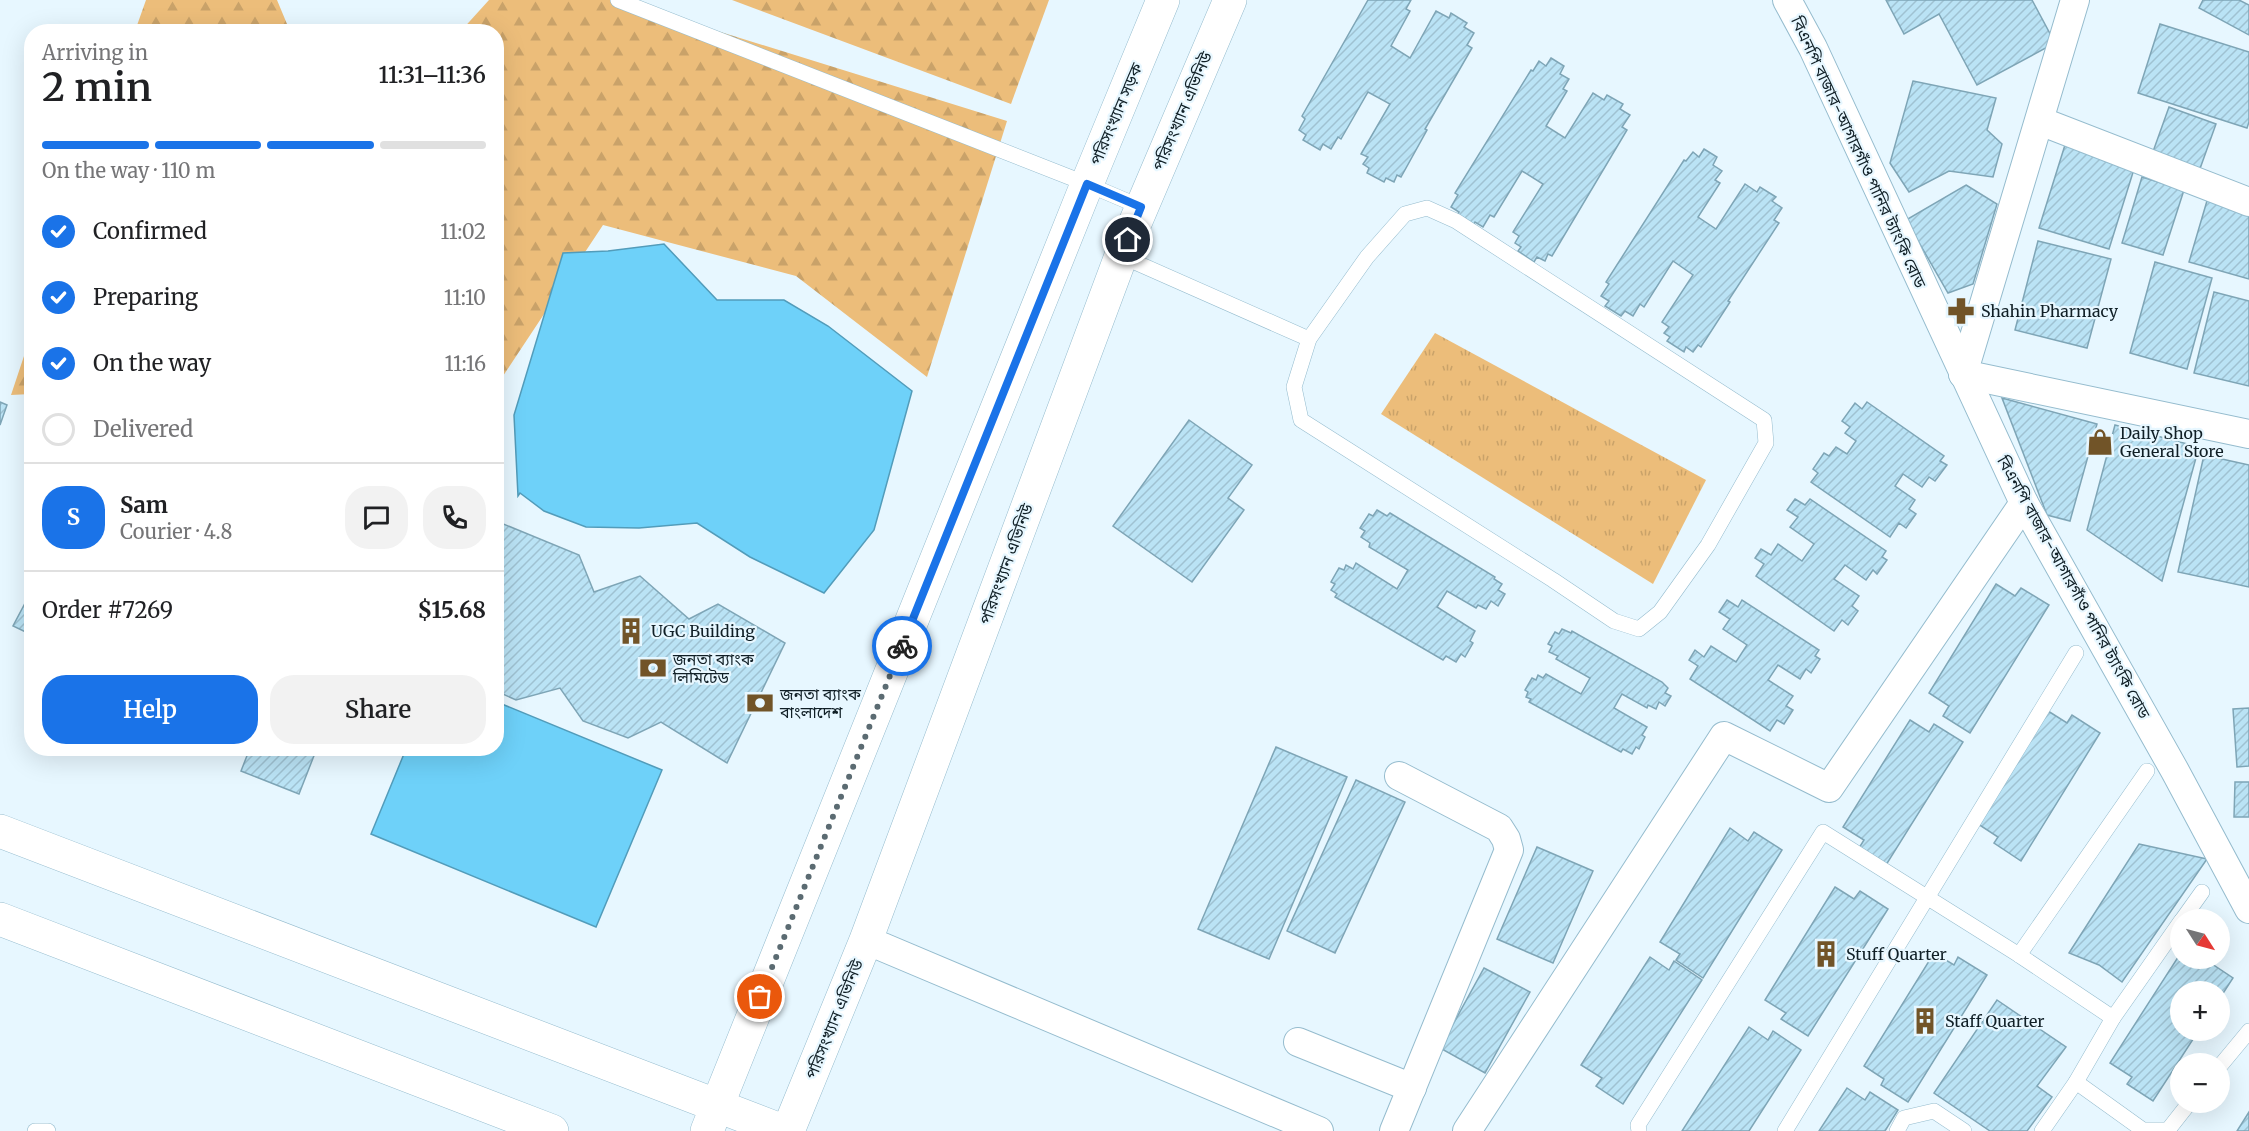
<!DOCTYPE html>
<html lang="en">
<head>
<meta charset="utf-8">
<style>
  :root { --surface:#fff; --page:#f2f2f2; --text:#202124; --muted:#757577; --line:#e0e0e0; --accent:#1a73e8 }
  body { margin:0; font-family:Merriweather,"Noto Sans Bengali",serif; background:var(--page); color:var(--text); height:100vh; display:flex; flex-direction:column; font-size:22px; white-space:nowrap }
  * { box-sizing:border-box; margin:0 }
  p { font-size:20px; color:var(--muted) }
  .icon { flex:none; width:33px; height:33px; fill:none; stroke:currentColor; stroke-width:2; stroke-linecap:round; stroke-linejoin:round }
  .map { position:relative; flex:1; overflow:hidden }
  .panel { position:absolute; left:24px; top:24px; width:480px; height:732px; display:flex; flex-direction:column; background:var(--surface); border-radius:24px; box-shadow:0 6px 24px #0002 }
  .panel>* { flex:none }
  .needle { width:39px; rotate:126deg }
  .fabs { position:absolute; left:2170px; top:909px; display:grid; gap:12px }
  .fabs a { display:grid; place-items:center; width:60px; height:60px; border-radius:50%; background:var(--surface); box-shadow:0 6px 24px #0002; font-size:30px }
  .pin { position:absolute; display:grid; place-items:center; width:51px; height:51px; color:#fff; margin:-26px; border:3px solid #fff; border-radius:50%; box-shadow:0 2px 6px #0007 }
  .courier { position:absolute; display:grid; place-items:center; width:60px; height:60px; margin:-30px; border:4px solid #1a73e8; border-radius:50%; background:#fff; color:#222; box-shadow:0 2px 8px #0007 }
  .overview em { font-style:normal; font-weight:600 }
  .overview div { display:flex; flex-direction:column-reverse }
  .overview { display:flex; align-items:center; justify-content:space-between; height:102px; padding:0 18px }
  h1 { font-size:39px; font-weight:600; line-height:45px }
  .bar { display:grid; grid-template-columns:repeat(4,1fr); gap:9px 6px; align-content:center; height:72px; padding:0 18px }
  .bar i { height:8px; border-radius:4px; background:var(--line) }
  .bar .on { background:var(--accent) }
  .bar p { grid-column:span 4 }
  .line { display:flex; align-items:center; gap:15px; padding:0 18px; border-top:2px solid var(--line) }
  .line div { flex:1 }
  .round { display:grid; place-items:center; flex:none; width:63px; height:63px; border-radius:24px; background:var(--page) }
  ol { padding:0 18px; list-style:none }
  li { display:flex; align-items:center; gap:18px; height:66px }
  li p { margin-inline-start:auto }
  li .icon { padding:6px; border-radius:50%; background:var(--accent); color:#fff; stroke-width:4 }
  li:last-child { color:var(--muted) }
  li i { width:33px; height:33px; border:3px solid var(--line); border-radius:50% }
  .primary-button { display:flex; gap:12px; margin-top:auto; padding:12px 18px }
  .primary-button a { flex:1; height:69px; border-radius:24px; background:var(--accent); color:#fff; font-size:24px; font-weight:600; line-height:69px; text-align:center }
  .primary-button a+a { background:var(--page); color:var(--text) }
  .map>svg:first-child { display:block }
  .forest { fill:url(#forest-firs) }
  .park { fill:url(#park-tufts) }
  .water { fill:#6ed1f9; stroke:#529cba; stroke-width:1.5 }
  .building { fill:url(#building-hatch); stroke:#7ea5b6; stroke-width:1.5 }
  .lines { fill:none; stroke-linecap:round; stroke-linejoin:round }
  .lane-casing { stroke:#95bcce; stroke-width:16 }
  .street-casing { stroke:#95bcce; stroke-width:30 }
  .secondary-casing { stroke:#95bcce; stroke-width:34 }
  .lane { stroke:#fff; stroke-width:15 }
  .street { stroke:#fff; stroke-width:28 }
  .secondary { stroke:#fff; stroke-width:33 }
  .done { stroke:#5b6b72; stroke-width:6; stroke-dasharray:0 10.8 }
  .route { stroke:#1a73e8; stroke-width:8 }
  .labels { text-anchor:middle; stroke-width:4.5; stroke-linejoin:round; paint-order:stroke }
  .street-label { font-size:16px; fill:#101f26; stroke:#e7f7ff }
  .poi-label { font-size:16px; fill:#101f26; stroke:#e7f7ff; text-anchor:start }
</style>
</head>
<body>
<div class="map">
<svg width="2249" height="1131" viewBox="0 0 2249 1131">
  <defs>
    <pattern id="forest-firs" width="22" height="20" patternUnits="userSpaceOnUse" patternTransform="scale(1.5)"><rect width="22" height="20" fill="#ecbd7a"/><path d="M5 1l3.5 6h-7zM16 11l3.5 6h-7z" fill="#c9a269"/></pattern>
    <pattern id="park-tufts" width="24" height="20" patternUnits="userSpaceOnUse" patternTransform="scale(1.5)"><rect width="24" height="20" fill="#ecbd7a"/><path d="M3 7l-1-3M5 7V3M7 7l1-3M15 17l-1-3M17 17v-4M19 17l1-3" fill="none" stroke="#c9a269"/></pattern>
    <pattern id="building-hatch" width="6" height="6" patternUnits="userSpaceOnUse" patternTransform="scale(1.5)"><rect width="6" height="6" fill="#bae3f5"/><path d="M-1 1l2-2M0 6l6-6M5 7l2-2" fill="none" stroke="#9fc2d2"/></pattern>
  </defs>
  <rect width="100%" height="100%" fill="#e7f7ff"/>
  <!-- forest -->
  <g class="forest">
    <polygon points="146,0 277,0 287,24 293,31 135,31"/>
    <polygon points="489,0 618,0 1007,121 927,377 796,276 603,225 497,385 496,32 460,32"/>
    <polygon points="732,0 1049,0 1011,104"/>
    <polygon points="31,335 31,394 11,395"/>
  </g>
  <!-- park -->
  <polygon class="park" points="1435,333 1706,480 1653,584 1381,414"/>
  <!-- water -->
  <g class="water">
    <polygon points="664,244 717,300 784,300 828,326 912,391 874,530 824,593 750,557 697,523 639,528 586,527 544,511 520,493 518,496 514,415 563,253 608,251"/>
    <polygon points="497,702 662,770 596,927 371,834 406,749 496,748"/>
  </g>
  <!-- building -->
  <g class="building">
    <polygon points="1368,0 1411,0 1406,9 1410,11 1391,46 1410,58 1436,11 1449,18 1451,13 1467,23 1464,27 1474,33 1467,45 1472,48 1425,129 1427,130 1401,177 1397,175 1394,182 1386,178 1384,182 1367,173 1369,168 1363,164 1368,157 1361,154 1390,104 1368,92 1341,139 1338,137 1331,149 1323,144 1320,150 1303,140 1306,135 1299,130 1305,119 1302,116"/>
    <polygon points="1886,0 2032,0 2055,43 1977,85 1939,14 1904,34"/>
    <polygon points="2203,0 2239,0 2249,5 2249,35 2199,8"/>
    <polygon points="2160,24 2249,52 2249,122 2247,128 2138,93"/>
    <polygon points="1551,58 1564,66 1560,74 1569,79 1563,89 1567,91 1546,126 1565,138 1593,93 1604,100 1607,95 1623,104 1620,109 1630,115 1622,127 1627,130 1552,256 1548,254 1545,261 1537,257 1534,262 1518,251 1521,247 1515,243 1519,236 1513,232 1543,184 1522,171 1494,217 1490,215 1483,227 1475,222 1472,227 1455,218 1459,212 1451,207 1458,195 1455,193 1531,70 1533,71 1539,61 1546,66"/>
    <polygon points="1913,81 1996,98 1987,130 2002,144 1993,177 1949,171 1909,192 1890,163"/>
    <polygon points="2169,107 2216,124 2197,177 2150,160"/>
    <polygon points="2070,129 2140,150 2109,249 2039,228"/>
    <polygon points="1704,149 1717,157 1713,165 1722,171 1715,180 1720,183 1698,217 1716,229 1745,184 1757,192 1760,187 1776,197 1772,201 1782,208 1774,220 1779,223 1728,301 1730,302 1701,347 1698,345 1693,352 1686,347 1684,352 1667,341 1670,337 1664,333 1669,327 1662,322 1693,275 1673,261 1644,307 1640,304 1633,316 1625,311 1621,316 1605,306 1609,301 1601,296 1609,284 1606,282 1684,160 1686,161 1693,152 1699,157"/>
    <polygon points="2142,177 2184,190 2163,255 2122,243"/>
    <polygon points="1966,185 1997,204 1973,284 1948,293 1906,220"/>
    <polygon points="2209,194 2249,205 2249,279 2189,262"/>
    <polygon points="2038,241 2111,259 2087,348 2015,330"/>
    <polygon points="2155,262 2212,278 2187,369 2130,353"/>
    <polygon points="2214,292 2249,301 2249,386 2194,373"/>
    <polygon points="2002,398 2097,424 2070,521 2047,515"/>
    <polygon points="0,402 7,405 0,425"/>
    <polygon points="1867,402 1944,456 1940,461 1947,465 1935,481 1929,477 1922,487 1903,474 1895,486 1915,500 1909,509 1916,514 1906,528 1899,523 1890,537 1811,482 1818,473 1813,469 1824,453 1829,456 1836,447 1847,454 1856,441 1845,433 1850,427 1842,421 1855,403 1862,409"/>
    <polygon points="1189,420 1252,465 1228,498 1244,510 1192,582 1113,526"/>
    <polygon points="2115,425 2199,447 2162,581 2087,530"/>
    <polygon points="2204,455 2249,465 2249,587 2178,572"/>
    <polygon points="1795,499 1805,505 1810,499 1886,551 1882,557 1887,560 1877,574 1873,570 1866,580 1845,565 1834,579 1859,596 1852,606 1858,611 1848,625 1842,620 1834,631 1756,576 1764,564 1755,558 1761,549 1771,555 1778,544 1802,561 1814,544 1790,527 1798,517 1787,510"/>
    <polygon points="1377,510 1387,516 1390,513 1495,577 1494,579 1502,584 1498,590 1505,594 1498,606 1491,601 1486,609 1478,605 1476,608 1447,591 1437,607 1475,631 1470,641 1473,643 1465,657 1461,654 1456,662 1446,656 1443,660 1335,597 1337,594 1331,590 1335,584 1331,582 1339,568 1344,570 1346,565 1353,569 1356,563 1397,589 1408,570 1369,547 1370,543 1361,537 1365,531 1360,528 1369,514 1373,516"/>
    <polygon points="496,521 579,555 594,592 640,576 689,619 718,604 785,643 727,763 661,722 628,738 583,721 560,688 516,700 496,691"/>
    <polygon points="1996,584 2015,596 2021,588 2049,605 1970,733 1943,716 1949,706 1929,693"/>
    <polygon points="32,590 32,635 13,626"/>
    <polygon points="1727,600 1738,607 1742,600 1819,650 1815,656 1820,659 1811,673 1806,669 1800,679 1778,665 1768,680 1793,696 1786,706 1793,710 1784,724 1777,720 1770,731 1690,679 1698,666 1689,660 1695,650 1704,657 1711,646 1736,662 1747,645 1723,629 1730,619 1719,612"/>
    <polygon points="1562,629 1571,633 1572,631 1662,682 1668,688 1665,693 1671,696 1665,706 1659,702 1656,709 1648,705 1647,708 1622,694 1614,708 1647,727 1642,735 1645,737 1639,749 1636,747 1632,754 1623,749 1621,752 1529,702 1531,699 1526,697 1528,692 1525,690 1532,678 1536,680 1538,675 1543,678 1546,674 1581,694 1590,678 1556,659 1558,656 1549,652 1552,646 1548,644 1555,632 1559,634"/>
    <polygon points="2249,708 2249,766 2237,767 2233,709"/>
    <polygon points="2048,711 2067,723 2072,715 2100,733 2021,861 1994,843 1998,837 1978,824"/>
    <polygon points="1910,720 1929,732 1934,724 1963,742 1886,865 1859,848 1864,840 1843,827"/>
    <polygon points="1276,747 1347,777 1269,959 1198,929"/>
    <polygon points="250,748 317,748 299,794 241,771"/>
    <polygon points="1356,780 1405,802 1335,953 1287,931"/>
    <polygon points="2235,782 2249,782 2249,817 2234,817"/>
    <polygon points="1730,828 1748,841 1754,832 1782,850 1703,978 1676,960 1680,954 1660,942"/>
    <polygon points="2139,844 2207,859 2122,982 2099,965 2069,953"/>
    <polygon points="1537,847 1593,871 1553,963 1497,939"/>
    <polygon points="1835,887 1854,899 1860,891 1888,909 1808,1036 1781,1019 1786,1013 1765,1000"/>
    <polygon points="1934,953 1954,965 1958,957 1987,975 1908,1102 1881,1085 1884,1079 1864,1066"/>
    <polygon points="2180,954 2181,958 2187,958 2201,968 2206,960 2233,978 2220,998 2220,992 2181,992 2181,1030 2199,1030 2153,1101 2127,1084 2132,1077 2110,1063"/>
    <polygon points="1650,957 1669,970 1674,961 1702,980 1623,1104 1596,1086 1602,1078 1581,1065"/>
    <polygon points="1484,968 1530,992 1485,1073 1440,1048"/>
    <polygon points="1997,1000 2066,1047 2037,1086 2052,1097 2027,1131 1990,1131 1934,1093"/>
    <polygon points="1749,1027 1768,1040 1773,1031 1801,1050 1749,1131 1682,1131"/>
    <polygon points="1847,1088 1865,1100 1870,1092 1898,1110 1885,1131 1819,1131"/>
    <polygon points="2249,1112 2249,1131 2237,1131"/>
  </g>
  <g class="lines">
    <defs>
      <g id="lane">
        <polyline points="618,0 1087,184 1141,207"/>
        <polygon points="1427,208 1456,221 1764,420 1766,443 1708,545 1660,612 1639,629 1614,621 1553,580 1301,420 1294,387 1309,339 1367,257 1405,214"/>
        <polyline points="1121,256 1309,339"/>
        <polyline points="2182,920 2202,892"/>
        <polyline points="2019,955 2147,771"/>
        <polyline points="2113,1018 2181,921"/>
        <polyline points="2220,1066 2249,1031"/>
        <polyline points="2076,1082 2143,1130 2168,1130 2190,1102"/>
        <polyline points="35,1131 48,1131"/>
        <polyline points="1639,1131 1638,1125 1823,832 2019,955 2113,1018 2076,1082 2042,1131"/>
        <polyline points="1785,1131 2076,653"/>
        <polyline points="1897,1131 1904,1118 1934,1111 1964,1131"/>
      </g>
      <g id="street">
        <polyline points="1787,0 1813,48 2024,503 2175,771 2249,909"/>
        <polyline points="2040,121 2249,202"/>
        <polyline points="1963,374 2075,0"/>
        <polyline points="1963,374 2249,434"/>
        <polyline points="866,940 1319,1131"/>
        <polyline points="1298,1042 1412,1088"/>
        <polyline points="1394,1131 1509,850 1506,839 1499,828 1399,776"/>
        <polyline points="1467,1131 1724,736 1829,788 2024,503"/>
      </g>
      <g id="secondary">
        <polyline points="0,831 783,1131"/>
        <polyline points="0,919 552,1131"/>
        <polyline points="707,1131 1087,184 1163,0"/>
        <polyline points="788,1131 866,940 1121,256 1230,0"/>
      </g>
    </defs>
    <!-- lane casing -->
    <use href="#lane" class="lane-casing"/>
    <!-- street casing -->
    <use href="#street" class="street-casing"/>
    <!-- secondary casing -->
    <use href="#secondary" class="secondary-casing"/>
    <!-- lane -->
    <use href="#lane" class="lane"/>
    <!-- street -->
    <use href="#street" class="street"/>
    <!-- secondary -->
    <use href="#secondary" class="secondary"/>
  </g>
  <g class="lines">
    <!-- done -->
    <polyline class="done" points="760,997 902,646"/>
    <!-- route -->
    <polyline class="route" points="902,646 1087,184 1141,207 1128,240"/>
  </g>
  <!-- icons -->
  <defs>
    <symbol id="pharmacy-bare" viewBox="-9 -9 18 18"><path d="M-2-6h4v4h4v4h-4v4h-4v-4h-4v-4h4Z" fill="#715428" stroke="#e7f7ff" stroke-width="2.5" paint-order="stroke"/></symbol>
    <symbol id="shop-bare" viewBox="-9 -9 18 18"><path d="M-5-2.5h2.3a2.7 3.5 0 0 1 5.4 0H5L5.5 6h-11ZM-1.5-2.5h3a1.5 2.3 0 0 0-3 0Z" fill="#715428" stroke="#e7f7ff" stroke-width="2.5" paint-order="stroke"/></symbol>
    <symbol id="building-bare" viewBox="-9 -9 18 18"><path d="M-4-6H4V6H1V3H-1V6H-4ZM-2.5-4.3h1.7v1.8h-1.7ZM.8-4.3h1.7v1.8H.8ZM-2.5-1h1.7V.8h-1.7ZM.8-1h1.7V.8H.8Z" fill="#715428" stroke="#e7f7ff" stroke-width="2.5" paint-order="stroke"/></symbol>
    <symbol id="bank-bare" viewBox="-9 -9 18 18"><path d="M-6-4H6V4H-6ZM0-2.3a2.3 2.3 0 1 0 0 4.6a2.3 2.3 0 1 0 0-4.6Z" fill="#715428" stroke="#e7f7ff" stroke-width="2.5" paint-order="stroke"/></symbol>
  </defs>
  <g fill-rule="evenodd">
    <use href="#pharmacy-bare" x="1942" y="292" width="38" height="38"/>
    <use href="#shop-bare" x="2081" y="423" width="38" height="38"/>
    <use href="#building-bare" x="612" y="612" width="38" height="38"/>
    <use href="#bank-bare" x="634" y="649" width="38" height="38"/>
    <use href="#bank-bare" x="741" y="684" width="38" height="38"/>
    <use href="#building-bare" x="1807" y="935" width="38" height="38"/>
    <use href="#building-bare" x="1906" y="1002" width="38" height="38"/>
  </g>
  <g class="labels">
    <!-- street labels -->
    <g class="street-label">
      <text transform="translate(1182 111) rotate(-67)" y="6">পরিসংখ্যান এভিনিউ</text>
      <text transform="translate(1116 114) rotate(-67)" y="6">পরিসংখ্যান সড়ক</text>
      <text transform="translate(1859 152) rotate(65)" y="6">বিএনপি বাজার-আগারগাঁও পানির ট্যাংকি রোড</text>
      <text transform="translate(1006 564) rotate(-70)" y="6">পরিসংখ্যান এভিনিউ</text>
      <text transform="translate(2074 587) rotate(61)" y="6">বিএনপি বাজার-আগারগাঁও পানির ট্যাংকি রোড</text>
      <text transform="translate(834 1019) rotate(-68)" y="6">পরিসংখ্যান এভিনিউ</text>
    </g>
    <!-- poi labels -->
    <g class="poi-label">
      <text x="1981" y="317">Shahin Pharmacy</text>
      <text x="2120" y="439">Daily Shop<tspan x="2120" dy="18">General Store</tspan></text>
      <text x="651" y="637">UGC Building</text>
      <text x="673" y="665">জনতা ব্যাংক<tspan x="673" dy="18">লিমিটেড</tspan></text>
      <text x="780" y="700">জনতা ব্যাংক<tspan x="780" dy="18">বাংলাদেশ</tspan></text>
      <text x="1846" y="960">Stuff Quarter</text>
      <text x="1945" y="1027">Staff Quarter</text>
    </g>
  </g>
</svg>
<div class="fabs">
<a><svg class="needle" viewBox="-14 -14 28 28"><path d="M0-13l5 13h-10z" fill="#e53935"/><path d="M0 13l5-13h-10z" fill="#757577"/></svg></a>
<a>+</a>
<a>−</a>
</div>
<div class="pin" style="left:760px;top:997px;background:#ea580c"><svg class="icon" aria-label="bag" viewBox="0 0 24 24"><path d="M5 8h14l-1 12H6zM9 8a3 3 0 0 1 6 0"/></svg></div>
<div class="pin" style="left:1128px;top:240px;background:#1f2937"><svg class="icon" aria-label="home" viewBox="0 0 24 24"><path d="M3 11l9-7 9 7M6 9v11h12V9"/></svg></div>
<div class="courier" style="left:902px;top:646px"><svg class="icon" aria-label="bike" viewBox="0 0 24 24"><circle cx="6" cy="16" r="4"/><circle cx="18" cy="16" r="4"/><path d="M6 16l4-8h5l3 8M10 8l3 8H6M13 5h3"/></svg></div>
<section class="panel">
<div class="overview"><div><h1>2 min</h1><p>Arriving in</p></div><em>11:31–11:36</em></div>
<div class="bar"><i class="on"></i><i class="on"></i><i class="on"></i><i></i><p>On the way · 110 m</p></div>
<ol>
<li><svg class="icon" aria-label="check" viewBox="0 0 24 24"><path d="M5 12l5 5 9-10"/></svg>Confirmed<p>11:02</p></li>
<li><svg class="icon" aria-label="check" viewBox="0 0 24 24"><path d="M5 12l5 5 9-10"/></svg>Preparing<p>11:10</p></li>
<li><svg class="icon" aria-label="check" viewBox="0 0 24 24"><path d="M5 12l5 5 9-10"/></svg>On the way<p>11:16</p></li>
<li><i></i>Delivered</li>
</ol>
<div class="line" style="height:108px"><b class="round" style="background:var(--accent);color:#fff">S</b><div><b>Sam</b><p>Courier · 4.8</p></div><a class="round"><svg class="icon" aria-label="chat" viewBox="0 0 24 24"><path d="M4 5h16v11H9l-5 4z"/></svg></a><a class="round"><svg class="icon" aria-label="phone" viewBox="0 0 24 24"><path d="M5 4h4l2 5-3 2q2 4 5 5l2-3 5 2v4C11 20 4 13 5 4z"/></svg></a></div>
<div class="line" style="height:78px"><div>Order #7269</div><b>$15.68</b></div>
<div class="primary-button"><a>Help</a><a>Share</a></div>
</section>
</div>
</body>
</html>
